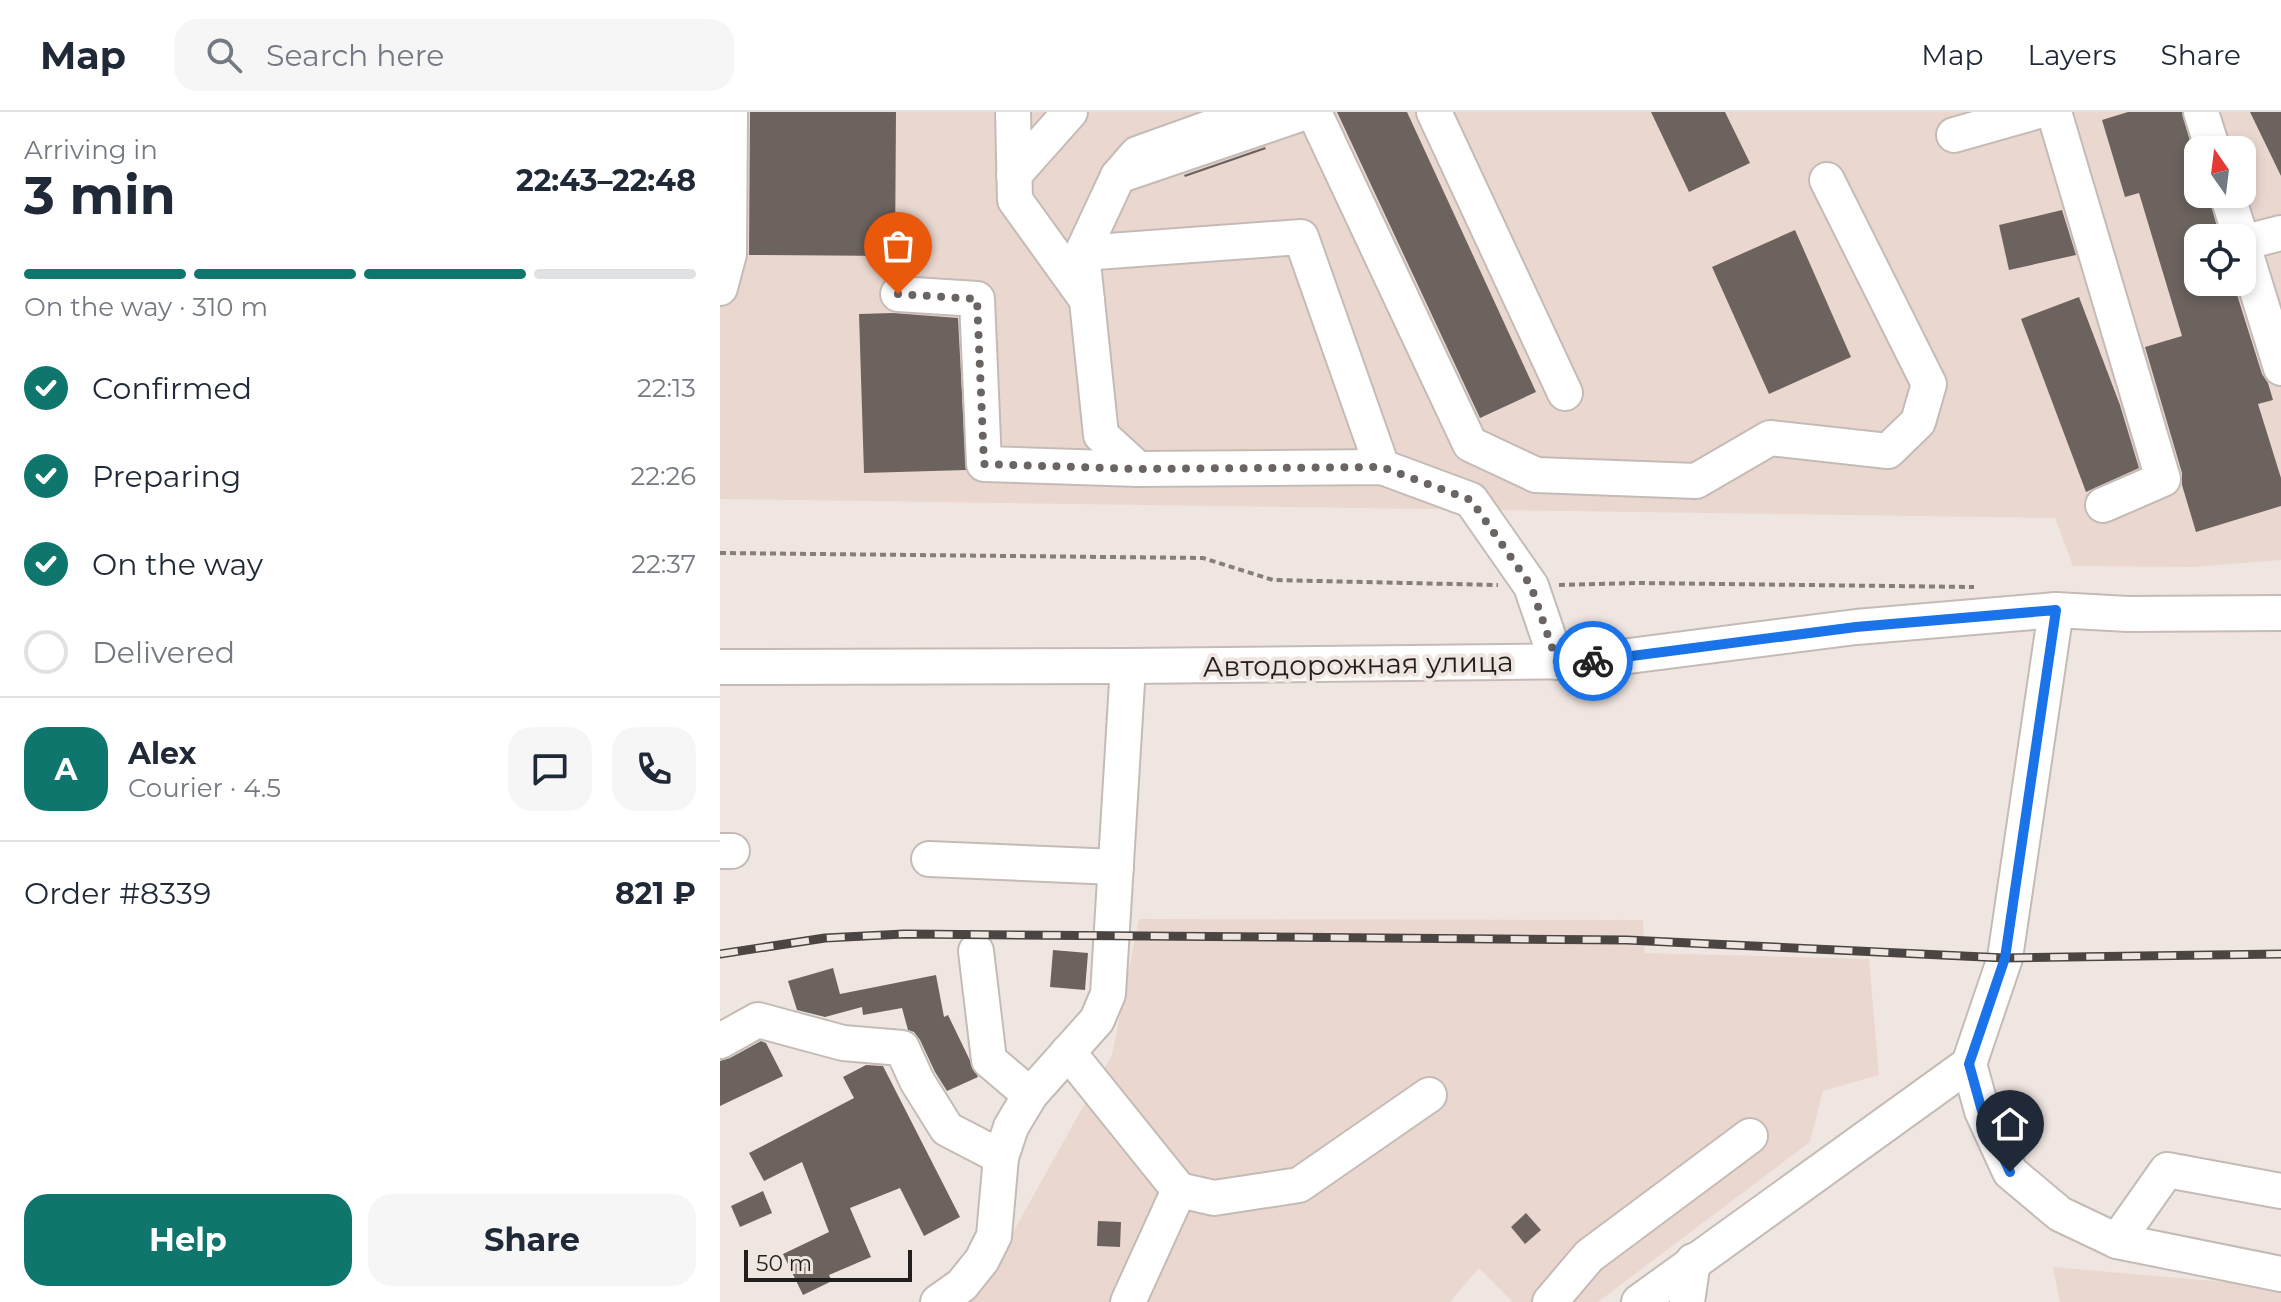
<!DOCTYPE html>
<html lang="en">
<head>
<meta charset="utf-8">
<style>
  :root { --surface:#fff; --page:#f6f6f7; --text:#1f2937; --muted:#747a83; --line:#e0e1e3; --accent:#0f766e }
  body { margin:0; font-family:Montserrat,sans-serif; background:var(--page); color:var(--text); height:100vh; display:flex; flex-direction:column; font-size:30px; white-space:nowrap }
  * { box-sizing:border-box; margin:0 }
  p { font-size:26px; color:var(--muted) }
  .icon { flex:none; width:44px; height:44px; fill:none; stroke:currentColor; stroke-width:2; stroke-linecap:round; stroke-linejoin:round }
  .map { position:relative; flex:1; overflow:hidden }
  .sheet { display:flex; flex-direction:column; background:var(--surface); width:720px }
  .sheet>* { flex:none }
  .needle { width:52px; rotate:346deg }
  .tools { position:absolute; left:1464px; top:24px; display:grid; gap:16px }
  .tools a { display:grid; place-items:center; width:72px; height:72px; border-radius:16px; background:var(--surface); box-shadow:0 4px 12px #0003; font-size:40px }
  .scale { position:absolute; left:24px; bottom:20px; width:168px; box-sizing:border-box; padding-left:8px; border:4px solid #221e1d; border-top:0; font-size:22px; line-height:28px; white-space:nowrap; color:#221e1d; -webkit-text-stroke:6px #f0e6e1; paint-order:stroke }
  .pin { position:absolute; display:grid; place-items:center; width:68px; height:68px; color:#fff; margin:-82px -34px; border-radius:50% 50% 50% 0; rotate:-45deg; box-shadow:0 0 8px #0007 }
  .pin .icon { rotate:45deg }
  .courier { position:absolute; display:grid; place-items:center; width:80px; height:80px; margin:-40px; border:6px solid #1a73e8; border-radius:50%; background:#fff; color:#222; box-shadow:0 2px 10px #0007 }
  .summary em { font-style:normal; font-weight:700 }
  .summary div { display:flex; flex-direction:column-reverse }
  .summary { display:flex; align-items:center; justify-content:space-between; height:136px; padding:0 24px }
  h1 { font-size:52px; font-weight:700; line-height:60px }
  .bar { display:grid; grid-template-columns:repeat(4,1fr); gap:12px 8px; align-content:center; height:96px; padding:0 24px }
  .bar i { height:10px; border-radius:6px; background:var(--line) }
  .bar .active { background:var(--accent) }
  .bar p { grid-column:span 4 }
  .line { display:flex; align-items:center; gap:20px; padding:0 24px; border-top:2px solid var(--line) }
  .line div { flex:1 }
  .round { display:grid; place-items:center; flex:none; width:84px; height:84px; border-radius:24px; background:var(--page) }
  ol { padding:0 24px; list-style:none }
  li { display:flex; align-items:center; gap:24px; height:88px }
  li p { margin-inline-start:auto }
  li .icon { padding:8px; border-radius:50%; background:var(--accent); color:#fff; stroke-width:4 }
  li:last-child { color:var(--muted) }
  li i { width:44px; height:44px; border:4px solid var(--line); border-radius:50% }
  .primary-button { display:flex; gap:16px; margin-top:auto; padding:16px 24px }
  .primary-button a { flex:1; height:92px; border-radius:24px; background:var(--accent); color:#fff; font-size:32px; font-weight:700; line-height:92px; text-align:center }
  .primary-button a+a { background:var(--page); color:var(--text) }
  header { display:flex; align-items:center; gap:48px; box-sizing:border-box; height:112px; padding:0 40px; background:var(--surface); border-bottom:2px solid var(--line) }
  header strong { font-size:38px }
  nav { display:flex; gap:44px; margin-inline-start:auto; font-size:28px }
  .search { width:560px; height:72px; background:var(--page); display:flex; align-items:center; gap:20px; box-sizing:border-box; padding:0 28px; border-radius:24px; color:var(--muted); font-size:30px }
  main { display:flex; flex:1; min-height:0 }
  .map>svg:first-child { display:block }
  .built { fill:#ead8d0; fill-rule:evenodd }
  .building { fill:#6c635f }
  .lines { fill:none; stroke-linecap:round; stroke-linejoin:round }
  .minor-casing { stroke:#c5bbb6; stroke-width:38 }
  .path { stroke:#857e7b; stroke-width:4; stroke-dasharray:6 4; stroke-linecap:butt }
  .minor { stroke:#fff; stroke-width:34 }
  .rail-casing { stroke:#4a4543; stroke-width:9 }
  .rail { stroke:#f0e6e1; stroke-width:6; stroke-dasharray:18; stroke-linecap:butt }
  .done { stroke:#6a6462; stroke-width:8; stroke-dasharray:0 14.4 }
  .route { stroke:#1a73e8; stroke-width:10 }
  .labels { text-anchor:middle; stroke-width:8; stroke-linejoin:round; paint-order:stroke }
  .street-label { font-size:28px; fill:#221e1d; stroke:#f0e6e1 }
</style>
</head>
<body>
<header>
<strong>Map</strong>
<div class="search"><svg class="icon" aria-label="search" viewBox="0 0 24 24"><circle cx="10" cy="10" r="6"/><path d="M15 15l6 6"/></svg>Search here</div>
<nav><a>Map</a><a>Layers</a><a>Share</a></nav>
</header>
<main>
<section class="sheet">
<div class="summary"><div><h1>3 min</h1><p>Arriving in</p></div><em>22:43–22:48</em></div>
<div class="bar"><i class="active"></i><i class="active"></i><i class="active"></i><i></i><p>On the way · 310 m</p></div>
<ol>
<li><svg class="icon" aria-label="check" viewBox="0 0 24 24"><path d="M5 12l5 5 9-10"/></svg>Confirmed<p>22:13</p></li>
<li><svg class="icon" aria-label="check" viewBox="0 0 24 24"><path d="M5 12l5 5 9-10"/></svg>Preparing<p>22:26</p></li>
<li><svg class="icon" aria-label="check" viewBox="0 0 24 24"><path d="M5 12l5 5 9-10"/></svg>On the way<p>22:37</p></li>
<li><i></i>Delivered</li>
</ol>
<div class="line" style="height:144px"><b class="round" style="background:var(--accent);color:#fff">A</b><div><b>Alex</b><p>Courier · 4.5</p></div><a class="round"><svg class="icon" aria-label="chat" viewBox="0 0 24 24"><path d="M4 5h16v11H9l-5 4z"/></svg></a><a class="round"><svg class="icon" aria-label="phone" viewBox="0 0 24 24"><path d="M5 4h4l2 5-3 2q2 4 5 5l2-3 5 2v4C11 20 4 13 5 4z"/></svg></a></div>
<div class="line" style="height:104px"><div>Order #8339</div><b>821 ₽</b></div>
<div class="primary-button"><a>Help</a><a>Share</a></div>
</section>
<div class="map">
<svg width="1561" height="1190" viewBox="0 0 1561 1190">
  <rect width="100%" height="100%" fill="#f0e6e1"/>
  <!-- built -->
  <g class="built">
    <path d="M 0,0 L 1561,0 L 1561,448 L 1474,455 L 1353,454 L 1335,406 L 0,387 ZM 1478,38 L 1522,38 L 1522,82 L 1478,82 ZM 1478,126 L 1522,126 L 1522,170 L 1478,170 Z"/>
    <polygon points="419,807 923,808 925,841 1149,847 1159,963 1103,979 1090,1030 878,1190 793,1190 759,1156 730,1190 241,1190 265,1170 392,943"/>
    <polygon points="1333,1155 1552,1174 1561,1176 1561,1190 1340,1190"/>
  </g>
  <!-- building -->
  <g class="building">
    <polygon points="30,0 176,0 175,144 29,143"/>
    <polygon points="617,0 687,0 816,280 760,306"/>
    <polygon points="931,0 1005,0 1030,51 969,80"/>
    <polygon points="1408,0 1462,0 1474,44 1478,51 1478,82 1488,82 1500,126 1478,126 1478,170 1513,170 1542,262 1548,271 1553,288 1538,292 1561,366 1561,394 1476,420 1462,373 1462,361 1425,235 1462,224 1419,81 1405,85 1382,8"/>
    <polygon points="1530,0 1561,0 1561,64"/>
    <polygon points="545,35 546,37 465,65 464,63"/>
    <polygon points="1342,98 1356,143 1289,158 1279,113"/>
    <polygon points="1075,118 1131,245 1049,282 992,155"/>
    <polygon points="1359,185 1400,293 1419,356 1366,380 1301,207"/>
    <polygon points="173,201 238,206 246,358 144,361 139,202"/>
    <polygon points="333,838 368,841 365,878 330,875"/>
    <polygon points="113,856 120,882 216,863 224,905 228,903 258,965 227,979 215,960 200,928 194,920 188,918 182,896 143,903 142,895 105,905 77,898 68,869"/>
    <polygon points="41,929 46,931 63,964 0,994 0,949 10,946"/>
    <polygon points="146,953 163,954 240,1105 204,1124 180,1076 130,1096 151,1145 109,1163 112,1169 83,1183 63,1142 109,1120 82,1050 44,1069 29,1041 134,986 123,965"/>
    <polygon points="43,1079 52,1101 20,1115 11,1094"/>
    <polygon points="806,1101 821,1118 805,1132 791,1115"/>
    <polygon points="378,1109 401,1110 400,1135 377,1134"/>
  </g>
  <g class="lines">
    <defs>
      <g id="minor">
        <polyline points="293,0 295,88 367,188"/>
        <polyline points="534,0 417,42 398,64 586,0"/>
        <polyline points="594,0 750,332 816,363 976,369 1050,326 1168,339 1198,310 1209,272 1107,68"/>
        <polyline points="714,0 845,281"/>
        <polyline points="1334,0 1443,367 1383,393"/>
        <polyline points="1481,0 1493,38"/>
        <polyline points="1234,23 1315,0"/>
        <polyline points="294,63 350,0"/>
        <polyline points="398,64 362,141 381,323 418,357 662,355 751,388 811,474 837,550"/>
        <polyline points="1507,82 1521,126"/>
        <polyline points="1522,130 1561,256"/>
        <polyline points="1522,131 1561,121"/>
        <polyline points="362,141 581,125 662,355"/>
        <polyline points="0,176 9,142 10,0"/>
        <polyline points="178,182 257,187 264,352 418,357"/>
        <polyline points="1336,498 1285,846 1249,952 1262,999 1290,1060 1340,1102 1397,1129 1561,1162"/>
        <polyline points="0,555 408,554 870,549 1136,515 1336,498 1408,502 1561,501"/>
        <polyline points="0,739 12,739"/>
        <polyline points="209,747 396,755"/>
        <polyline points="256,839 269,948 310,983"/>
        <polyline points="0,929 38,908 123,931 182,936 197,969 227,1017 281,1045"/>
        <polyline points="348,940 459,1078 494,1086 579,1073 709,983"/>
        <polyline points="1397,1129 1447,1058 1561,1079"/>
        <polyline points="218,1190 242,1173 262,1148 274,1124 281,1045 291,1015 310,983 377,908 388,882 408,554"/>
        <polyline points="408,1190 459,1078"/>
        <polyline points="830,1190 869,1144 1030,1024"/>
        <polyline points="919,1190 1249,952"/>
        <polyline points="967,1190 973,1149"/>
      </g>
    </defs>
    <!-- minor casing -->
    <use href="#minor" class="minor-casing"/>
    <!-- path -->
    <g class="path">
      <polyline points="0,441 483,446 553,468 778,473"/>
      <polyline points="839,473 918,471 1254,475"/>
    </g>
    <!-- minor -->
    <use href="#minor" class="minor"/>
    <defs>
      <polyline id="rail" points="0,842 105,826 184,822 907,828 1285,846 1561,842"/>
    </defs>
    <!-- rail casing -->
    <use href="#rail" class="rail-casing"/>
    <!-- rail -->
    <use href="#rail" class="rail"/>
  </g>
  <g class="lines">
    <!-- done -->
    <polyline class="done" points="178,182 257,187 264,352 418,357 662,355 751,388 811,474 837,550 873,549"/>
    <!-- route -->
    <polyline class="route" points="873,549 1136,515 1336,498 1285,846 1249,952 1262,999 1290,1060"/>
  </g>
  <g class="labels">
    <!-- street labels -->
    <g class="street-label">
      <text transform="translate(638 552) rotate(-1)" y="10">Автодорожная улица</text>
    </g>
  </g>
</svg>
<div class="tools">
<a><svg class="needle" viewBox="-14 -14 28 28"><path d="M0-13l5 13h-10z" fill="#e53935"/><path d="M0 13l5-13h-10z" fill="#747a83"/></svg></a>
<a><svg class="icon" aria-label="locate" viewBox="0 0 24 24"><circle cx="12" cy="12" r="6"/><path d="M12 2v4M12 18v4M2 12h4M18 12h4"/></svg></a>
</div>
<div class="scale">50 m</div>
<div class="pin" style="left:178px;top:182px;background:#ea580c"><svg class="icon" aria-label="bag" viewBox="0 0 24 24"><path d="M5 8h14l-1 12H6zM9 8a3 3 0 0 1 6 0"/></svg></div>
<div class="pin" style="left:1290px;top:1060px;background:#1f2937"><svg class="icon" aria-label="home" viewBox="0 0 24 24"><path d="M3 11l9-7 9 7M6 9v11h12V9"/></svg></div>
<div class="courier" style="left:873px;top:549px"><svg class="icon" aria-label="bike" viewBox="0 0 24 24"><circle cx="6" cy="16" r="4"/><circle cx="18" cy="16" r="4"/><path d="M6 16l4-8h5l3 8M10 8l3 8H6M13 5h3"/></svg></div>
</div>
</main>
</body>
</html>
